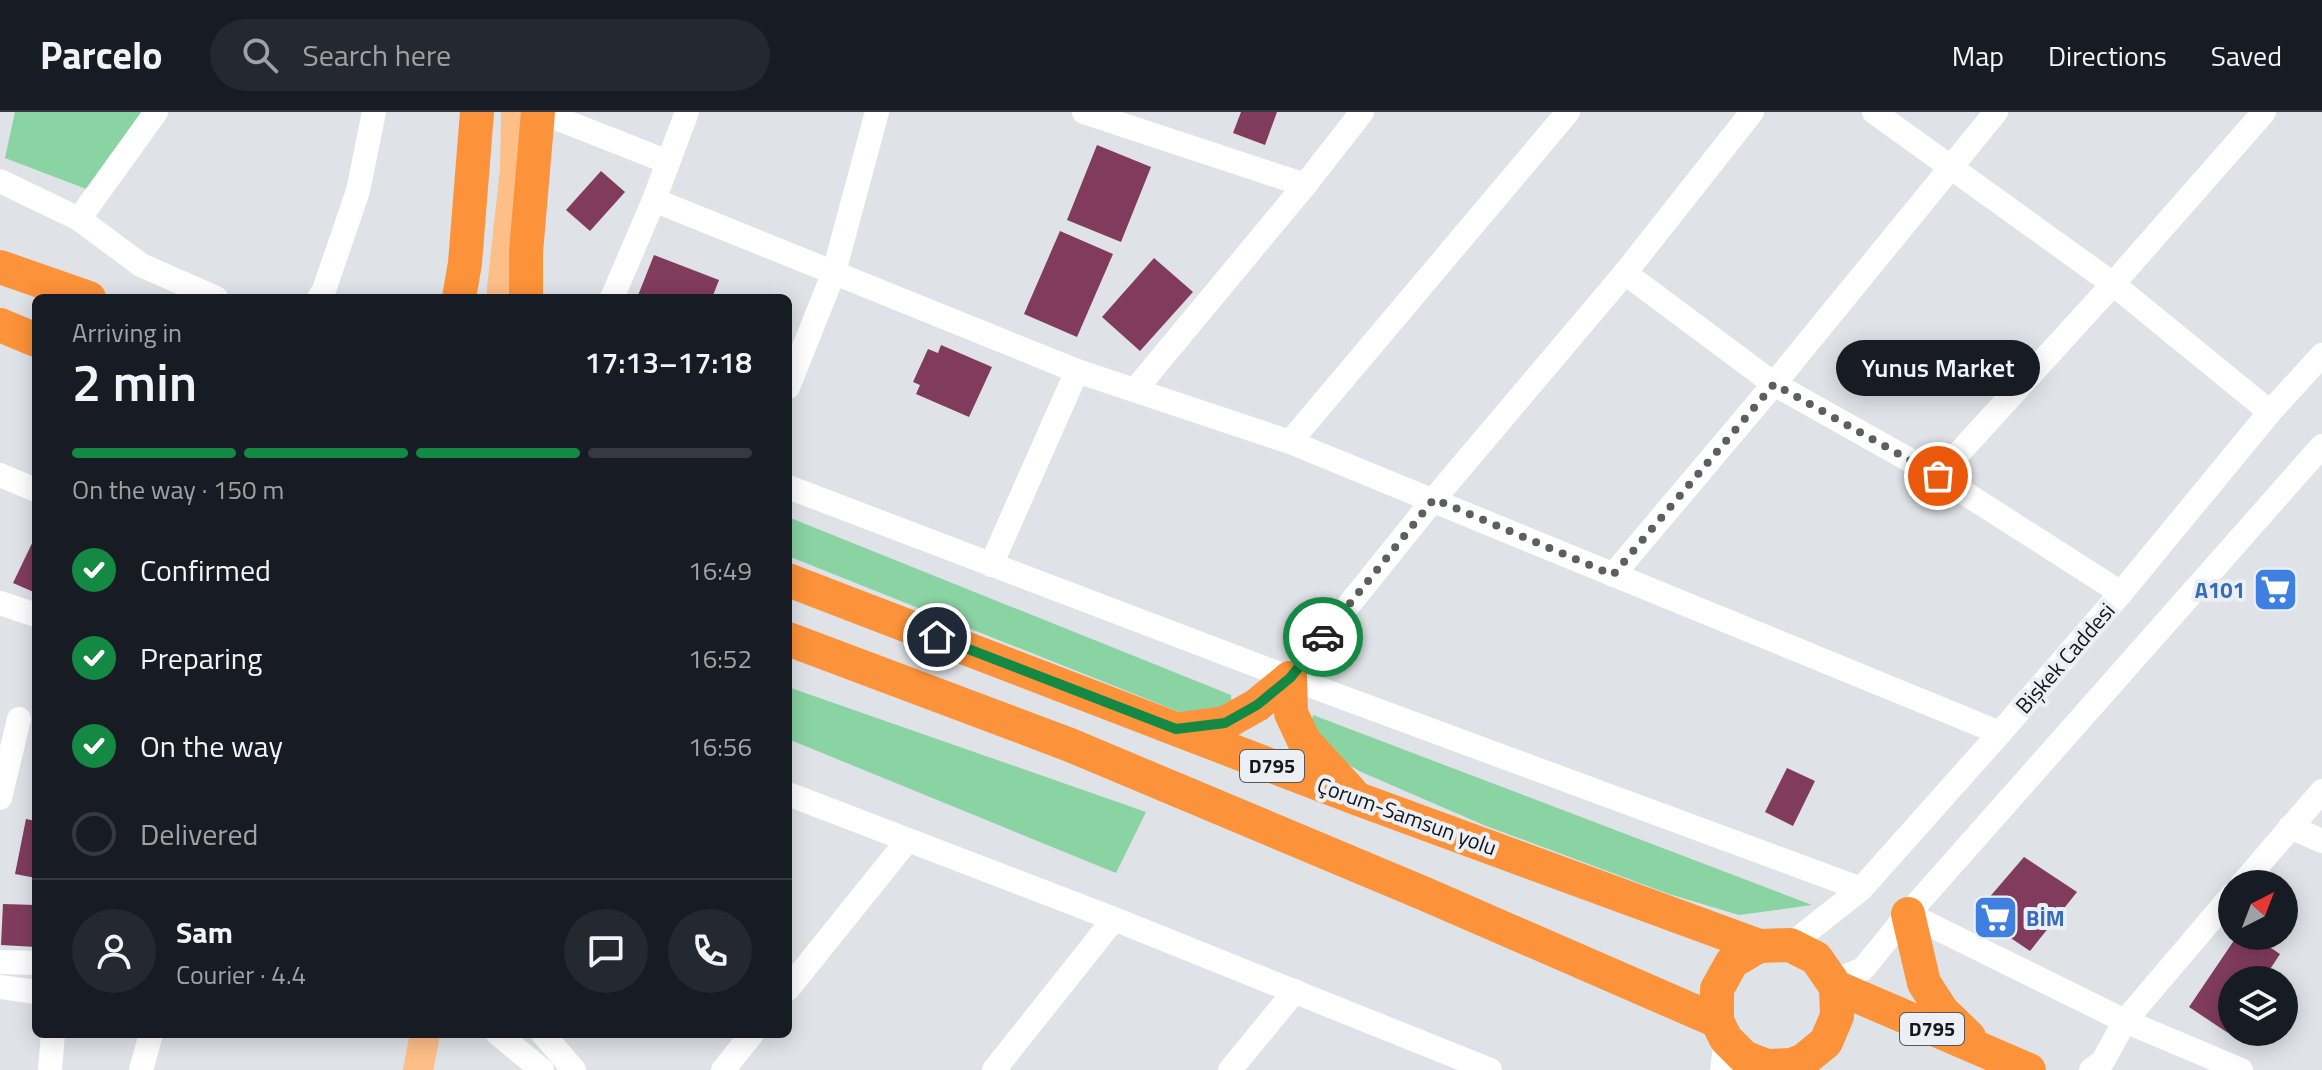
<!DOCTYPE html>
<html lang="en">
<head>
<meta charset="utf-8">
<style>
  :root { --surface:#171b24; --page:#242831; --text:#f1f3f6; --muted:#9ea1a6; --line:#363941; --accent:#138943 }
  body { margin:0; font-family:"Titillium Web",sans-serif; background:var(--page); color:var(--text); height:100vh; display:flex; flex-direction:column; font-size:30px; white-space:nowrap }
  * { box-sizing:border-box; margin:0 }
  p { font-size:26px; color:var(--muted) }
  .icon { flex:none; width:44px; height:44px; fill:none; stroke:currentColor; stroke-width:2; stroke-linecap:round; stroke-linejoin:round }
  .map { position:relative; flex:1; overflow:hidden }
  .sheet { position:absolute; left:32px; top:182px; width:760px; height:744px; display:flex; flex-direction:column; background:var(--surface); border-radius:12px; box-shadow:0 4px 20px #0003 }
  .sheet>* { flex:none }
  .needle { width:52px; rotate:42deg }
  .controls { position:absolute; left:2218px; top:758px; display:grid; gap:16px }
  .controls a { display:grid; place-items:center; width:80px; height:80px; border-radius:50%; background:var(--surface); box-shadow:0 4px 20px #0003; font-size:40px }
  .pin { position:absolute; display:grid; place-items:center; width:68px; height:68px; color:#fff; margin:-34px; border:4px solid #fff; border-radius:50%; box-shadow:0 2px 8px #0007 }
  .courier { position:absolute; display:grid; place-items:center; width:80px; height:80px; margin:-40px; border:6px solid #138943; border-radius:50%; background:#fff; color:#222; box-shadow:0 2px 10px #0007 }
  .bubble { position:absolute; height:56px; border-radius:28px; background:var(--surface); box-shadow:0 4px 20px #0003; font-size:26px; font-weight:600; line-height:56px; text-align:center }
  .head em { font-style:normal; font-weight:600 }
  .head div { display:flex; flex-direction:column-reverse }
  .head { display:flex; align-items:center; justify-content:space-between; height:136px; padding:0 40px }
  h1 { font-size:52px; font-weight:600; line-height:60px }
  .bar { display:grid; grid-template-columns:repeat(4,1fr); gap:12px 8px; align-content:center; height:96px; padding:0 40px }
  .bar i { height:10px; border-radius:6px; background:var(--line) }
  .bar .current { background:var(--accent) }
  .bar p { grid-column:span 4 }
  .line { display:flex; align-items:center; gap:20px; padding:0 40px; border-top:2px solid var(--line) }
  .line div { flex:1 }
  .round { display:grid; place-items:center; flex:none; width:84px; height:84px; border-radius:42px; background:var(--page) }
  ol { padding:0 40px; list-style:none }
  li { display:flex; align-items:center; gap:24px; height:88px }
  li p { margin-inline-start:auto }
  li .icon { padding:8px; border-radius:50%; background:var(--accent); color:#fff; stroke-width:4 }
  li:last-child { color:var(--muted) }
  li i { width:44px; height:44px; border:4px solid var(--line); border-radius:50% }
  header { display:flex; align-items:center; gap:48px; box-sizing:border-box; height:112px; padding:0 40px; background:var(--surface); border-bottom:2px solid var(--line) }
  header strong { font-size:38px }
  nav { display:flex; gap:44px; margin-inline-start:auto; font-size:28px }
  .search { width:560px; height:72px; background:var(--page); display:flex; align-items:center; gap:20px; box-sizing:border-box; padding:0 28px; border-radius:44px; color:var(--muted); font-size:30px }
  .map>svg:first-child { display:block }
  .green { fill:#8ad3a2 }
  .building { fill:#813c5d }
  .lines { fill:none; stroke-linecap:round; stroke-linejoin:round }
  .minor { stroke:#fff; stroke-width:24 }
  .major { stroke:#fdbe88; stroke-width:30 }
  .highway { stroke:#fc9239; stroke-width:34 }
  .done { stroke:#5c5e60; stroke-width:8; stroke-dasharray:0 14.4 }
  .route { stroke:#138943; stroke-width:10 }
  .labels { text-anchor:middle; stroke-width:8; stroke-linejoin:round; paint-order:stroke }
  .shield { fill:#eceff4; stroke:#56585a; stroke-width:2 }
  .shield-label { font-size:20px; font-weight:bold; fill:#161718 }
  .shop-label { font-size:22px; font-weight:bold; fill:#366cbe; stroke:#eceff4; text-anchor:end }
  .street-label { font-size:22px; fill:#161718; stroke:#eceff4 }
</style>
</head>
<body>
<header>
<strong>Parcelo</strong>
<div class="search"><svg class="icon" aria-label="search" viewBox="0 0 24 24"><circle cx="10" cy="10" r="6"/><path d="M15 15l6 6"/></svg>Search here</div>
<nav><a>Map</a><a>Directions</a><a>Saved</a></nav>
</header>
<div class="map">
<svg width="2322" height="958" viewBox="0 0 2322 958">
  <rect width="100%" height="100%" fill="#dfe2e7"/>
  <!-- green -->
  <g class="green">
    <polygon points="15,0 147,0 89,78 5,46"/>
    <polygon points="788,405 1231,583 1232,597 1192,605 788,444"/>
    <polygon points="788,575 1146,700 1116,761 788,627"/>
    <polygon points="1313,603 1812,793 1739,803 1669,782 1486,714 1359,659 1308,628"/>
  </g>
  <!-- building -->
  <g class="building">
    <polygon points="1241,0 1277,0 1265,33 1233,21"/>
    <polygon points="1097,33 1151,55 1121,130 1067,108"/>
    <polygon points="601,59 625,80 590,119 566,98"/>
    <polygon points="1060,119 1113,142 1077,225 1024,202"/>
    <polygon points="654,143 719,168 712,186 637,186"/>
    <polygon points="1154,146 1193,180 1140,239 1102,205"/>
    <polygon points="941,233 992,255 969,305 916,282 920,273 913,270 928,237 938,241"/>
    <polygon points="36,423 36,481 13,471"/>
    <polygon points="1787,656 1815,669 1793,714 1765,700"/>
    <polygon points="26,707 36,709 36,766 15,762"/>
    <polygon points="2024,745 2077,780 2030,839 1975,802"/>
    <polygon points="3,792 36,793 36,835 1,833"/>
    <polygon points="2237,824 2253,824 2280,842 2263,868 2232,868 2232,915 2228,921 2189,895"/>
  </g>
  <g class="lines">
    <!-- minor -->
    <g class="minor">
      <polyline points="541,0 668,50"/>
      <polyline points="1084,0 1305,73"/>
      <polyline points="1874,0 2113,172 2270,300"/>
      <polyline points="0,69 79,107 141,153 216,186"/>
      <polyline points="654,88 1077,259 1290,330 2000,621"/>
      <polyline points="79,107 156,0"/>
      <polyline points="1625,161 1774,272 1938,364 2121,481"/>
      <polyline points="319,186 324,178 358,79 374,0"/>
      <polyline points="612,186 654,88 687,0"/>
      <polyline points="788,275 834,160 877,0"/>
      <polyline points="1135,278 1305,73 1362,0"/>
      <polyline points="1290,330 1568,0"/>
      <polyline points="0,363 36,378"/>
      <polyline points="1938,364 2113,172 2264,0"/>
      <polyline points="788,375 1290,566 1861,777"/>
      <polyline points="991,453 1077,259"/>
      <polyline points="1613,463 1774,272 1996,0"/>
      <polyline points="0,491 36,503"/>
      <polyline points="1290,566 1434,387 1625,161 1752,0"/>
      <polyline points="788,682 1114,807 1490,958"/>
      <polyline points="0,686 19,607"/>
      <polyline points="2290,715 2322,729"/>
      <polyline points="2242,772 2322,679"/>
      <polyline points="1908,802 2125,909 2241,958"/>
      <polyline points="1790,833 1861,777 2000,621 2121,481 2270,300 2322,243"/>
      <polyline points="0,850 36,851"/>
      <polyline points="1834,869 1863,857 1908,802 2322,334"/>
      <polyline points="0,875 36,880"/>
      <polyline points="788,877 907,729"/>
      <polyline points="498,922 542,958"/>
      <polyline points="543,922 574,958"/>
      <polyline points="50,958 53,922"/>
      <polyline points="141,958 151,922"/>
      <polyline points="723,958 752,922"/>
      <polyline points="994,958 1114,807"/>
      <polyline points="1230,958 1295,879"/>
      <polyline points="1722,958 1726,927"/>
      <polyline points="2091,958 2103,949 2125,909 2232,783"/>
    </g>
    <!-- major -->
    <g class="major">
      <polyline points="501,186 515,58 516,0"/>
      <polyline points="418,958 425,922"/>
    </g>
    <!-- highway -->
    <g class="highway">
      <polyline points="0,155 89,186"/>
      <polyline points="459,186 465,151 477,0"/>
      <polyline points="526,186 526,140 538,0"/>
      <polyline points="0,213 36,228"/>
      <polyline points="788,468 1358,687 1759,834"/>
      <polyline points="788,527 1070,633 1425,782 1717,909"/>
      <polyline points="1290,566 1291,601 1304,629 1351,680"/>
      <polyline points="1181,617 1225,611 1257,593 1290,566"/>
      <polyline points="1908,802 1924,871 1942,899 1969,925"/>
      <polyline points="1836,875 1837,904 1826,930 1804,948 1792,953 1767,954 1744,945 1726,927 1717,909 1717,877 1732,850 1759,834 1790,833 1816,846 1836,875 2029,958"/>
    </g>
  </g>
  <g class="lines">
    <!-- done -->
    <polyline class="done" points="1323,525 1434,387 1613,463 1774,272 1938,364"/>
    <!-- route -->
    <polyline class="route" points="937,525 1176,617 1225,611 1257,593 1290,566 1323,525"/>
  </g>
  <!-- icons -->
  <defs>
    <symbol id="supermarket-square" viewBox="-11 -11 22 22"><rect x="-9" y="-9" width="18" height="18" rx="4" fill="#3f7fe0" stroke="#eceff4"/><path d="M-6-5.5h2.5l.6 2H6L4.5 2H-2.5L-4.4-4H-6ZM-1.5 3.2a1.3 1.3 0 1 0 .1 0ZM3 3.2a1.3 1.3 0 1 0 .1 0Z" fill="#fff"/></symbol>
  </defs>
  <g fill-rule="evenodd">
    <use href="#supermarket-square" x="2250" y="452" width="51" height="51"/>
    <use href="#supermarket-square" x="1970" y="780" width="51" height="51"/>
  </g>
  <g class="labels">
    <!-- shield labels -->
    <g class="shield">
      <rect x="1240" y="638" width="64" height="32" rx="6"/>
      <rect x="1900" y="901" width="64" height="32" rx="6"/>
    </g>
    <g class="shield-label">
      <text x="1272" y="661">D795</text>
      <text x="1932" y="924">D795</text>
    </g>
    <!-- shop labels -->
    <g class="shop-label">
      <text x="2245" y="486">A101</text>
      <text x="2026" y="814" text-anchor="start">BİM</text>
    </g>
    <!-- street labels -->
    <g class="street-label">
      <text transform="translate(2065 546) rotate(-49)" y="8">Bişkek Caddesi</text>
      <text transform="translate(1407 704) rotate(20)" y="8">Çorum-Samsun yolu</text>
    </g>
  </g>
</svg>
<div class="controls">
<a><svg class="needle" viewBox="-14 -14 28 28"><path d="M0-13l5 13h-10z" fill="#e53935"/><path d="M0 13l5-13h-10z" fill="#9ea1a6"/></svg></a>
<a><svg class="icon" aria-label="layers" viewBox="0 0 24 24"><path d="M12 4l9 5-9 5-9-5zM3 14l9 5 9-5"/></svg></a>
</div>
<div class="pin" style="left:1938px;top:364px;background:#ea580c"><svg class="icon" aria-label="bag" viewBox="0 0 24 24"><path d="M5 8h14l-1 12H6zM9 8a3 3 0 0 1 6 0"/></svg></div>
<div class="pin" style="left:937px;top:525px;background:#1f2937"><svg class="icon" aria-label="home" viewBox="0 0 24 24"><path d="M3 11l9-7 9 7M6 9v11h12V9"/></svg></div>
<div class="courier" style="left:1323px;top:525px"><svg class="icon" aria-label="car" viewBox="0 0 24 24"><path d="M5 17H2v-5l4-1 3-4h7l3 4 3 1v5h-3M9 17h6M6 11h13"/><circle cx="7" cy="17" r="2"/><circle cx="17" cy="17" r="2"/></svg></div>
<div class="bubble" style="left:1836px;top:228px;width:204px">Yunus Market</div>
<section class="sheet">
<div class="head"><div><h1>2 min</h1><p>Arriving in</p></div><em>17:13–17:18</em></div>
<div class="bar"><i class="current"></i><i class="current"></i><i class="current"></i><i></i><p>On the way · 150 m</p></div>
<ol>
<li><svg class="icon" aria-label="check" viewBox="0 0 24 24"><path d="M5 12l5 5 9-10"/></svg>Confirmed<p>16:49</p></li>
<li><svg class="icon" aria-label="check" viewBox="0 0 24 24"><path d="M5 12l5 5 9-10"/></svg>Preparing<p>16:52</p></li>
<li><svg class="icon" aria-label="check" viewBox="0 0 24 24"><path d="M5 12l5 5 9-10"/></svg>On the way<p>16:56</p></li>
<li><i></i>Delivered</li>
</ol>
<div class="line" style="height:144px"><a class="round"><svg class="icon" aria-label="person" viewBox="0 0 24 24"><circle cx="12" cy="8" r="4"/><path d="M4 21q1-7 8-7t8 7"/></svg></a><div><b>Sam</b><p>Courier · 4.4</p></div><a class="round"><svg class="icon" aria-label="chat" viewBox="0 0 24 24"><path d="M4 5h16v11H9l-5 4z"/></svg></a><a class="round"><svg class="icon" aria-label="phone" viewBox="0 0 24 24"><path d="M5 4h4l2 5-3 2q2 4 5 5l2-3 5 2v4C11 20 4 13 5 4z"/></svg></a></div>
</section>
</div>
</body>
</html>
